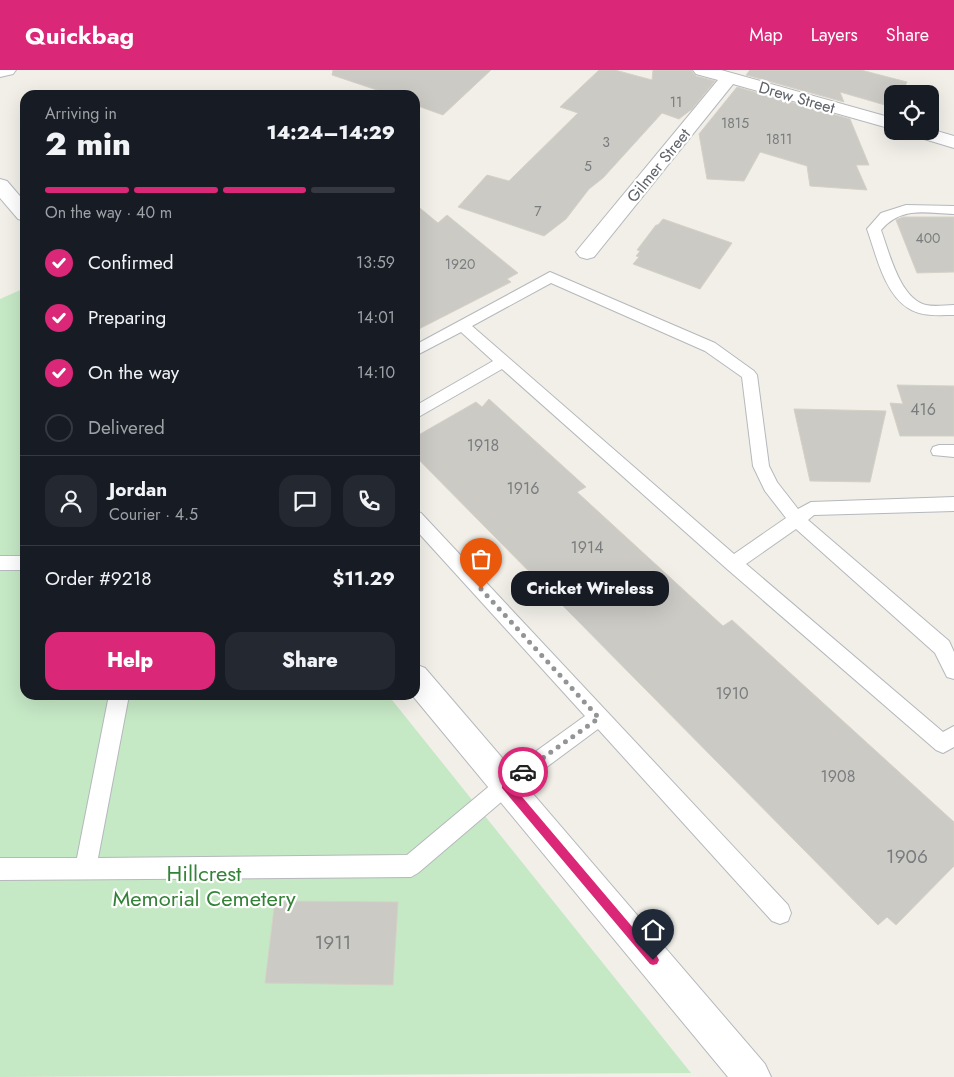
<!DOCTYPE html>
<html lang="en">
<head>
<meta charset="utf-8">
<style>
  :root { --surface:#171b24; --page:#242831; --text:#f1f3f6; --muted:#9ea1a6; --line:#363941; --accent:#db2777 }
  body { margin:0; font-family:Jost,sans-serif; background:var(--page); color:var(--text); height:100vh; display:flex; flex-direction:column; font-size:19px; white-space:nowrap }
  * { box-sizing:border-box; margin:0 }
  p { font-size:16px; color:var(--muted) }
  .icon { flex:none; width:28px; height:28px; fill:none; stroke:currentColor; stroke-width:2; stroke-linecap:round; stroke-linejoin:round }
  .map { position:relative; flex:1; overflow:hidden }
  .details { position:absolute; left:20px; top:20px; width:400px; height:610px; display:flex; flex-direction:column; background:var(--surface); border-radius:15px; box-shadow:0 5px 20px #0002 }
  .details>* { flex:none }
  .tools { position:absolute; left:884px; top:15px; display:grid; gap:10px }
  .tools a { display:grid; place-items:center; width:55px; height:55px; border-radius:10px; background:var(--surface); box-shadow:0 5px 20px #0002; font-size:25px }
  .pin { position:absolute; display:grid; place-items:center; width:42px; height:42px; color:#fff; margin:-51px -21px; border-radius:50% 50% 50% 0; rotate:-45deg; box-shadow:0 0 5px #0007 }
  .pin .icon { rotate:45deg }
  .courier { position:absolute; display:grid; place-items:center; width:50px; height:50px; margin:-25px; border:4px solid #db2777; border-radius:50%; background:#fff; color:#222; box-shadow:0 1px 6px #0007 }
  .bubble { position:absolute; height:35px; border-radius:15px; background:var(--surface); box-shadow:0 5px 20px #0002; font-size:16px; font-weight:800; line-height:35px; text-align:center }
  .headline em { font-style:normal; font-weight:800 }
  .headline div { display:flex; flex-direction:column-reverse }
  .headline { display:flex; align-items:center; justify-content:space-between; height:85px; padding:0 25px }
  h1 { font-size:32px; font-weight:800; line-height:38px }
  .bar { display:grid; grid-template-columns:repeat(4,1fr); gap:8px 5px; align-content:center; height:60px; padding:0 25px }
  .bar i { height:6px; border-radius:4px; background:var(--line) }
  .bar .selected { background:var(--accent) }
  .bar p { grid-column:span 4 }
  .line { display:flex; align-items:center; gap:12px; padding:0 25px; border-top:1px solid var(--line) }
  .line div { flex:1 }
  .round { display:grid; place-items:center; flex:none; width:52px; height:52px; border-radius:15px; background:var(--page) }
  ol { padding:0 25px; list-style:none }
  li { display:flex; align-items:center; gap:15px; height:55px }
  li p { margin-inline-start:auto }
  li .icon { padding:5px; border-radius:50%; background:var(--accent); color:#fff; stroke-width:4 }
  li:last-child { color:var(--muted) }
  li i { width:28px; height:28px; border:2px solid var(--line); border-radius:50% }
  .cta { display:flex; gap:10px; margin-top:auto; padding:10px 25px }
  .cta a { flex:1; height:58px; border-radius:15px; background:var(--accent); color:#fff; font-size:20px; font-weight:800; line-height:58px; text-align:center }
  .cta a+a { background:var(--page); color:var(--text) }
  header { display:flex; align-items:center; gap:30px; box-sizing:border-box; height:70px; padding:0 25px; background:var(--accent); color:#fff }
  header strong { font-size:24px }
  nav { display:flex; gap:28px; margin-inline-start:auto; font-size:18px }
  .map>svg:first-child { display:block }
  .green { fill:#c5e8c5 }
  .building { fill:#cccac5; stroke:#d6d1c6 }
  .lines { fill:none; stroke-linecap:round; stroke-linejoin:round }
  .service-casing { stroke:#b5b8bc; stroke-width:2 }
  .minor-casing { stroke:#b5b8bc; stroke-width:2 }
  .tertiary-casing { stroke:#b5b8bc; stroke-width:2 }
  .service { fill:#fff; fill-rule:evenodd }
  .minor { fill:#fff; fill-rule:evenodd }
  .tertiary { fill:#fff; fill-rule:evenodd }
  .route { fill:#db2777 }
  .done { stroke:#929495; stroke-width:5; stroke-dasharray:0 9 }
  .labels { text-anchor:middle; stroke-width:4.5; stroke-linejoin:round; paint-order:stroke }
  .far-number-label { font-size:14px; fill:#7a7d7f }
  .far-street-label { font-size:16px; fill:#5f6368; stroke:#fff }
  .number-label { font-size:16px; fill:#7a7d7f }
  .near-number-label { font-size:19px; fill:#7a7d7f }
  .near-park-label { font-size:22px; fill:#348238; stroke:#fff }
</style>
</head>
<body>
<header>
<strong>Quickbag</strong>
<nav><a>Map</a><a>Layers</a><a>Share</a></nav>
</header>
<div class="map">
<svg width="954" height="1007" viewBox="0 0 954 1007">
  <rect width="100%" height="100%" fill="#f1efe8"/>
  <!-- green -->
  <polygon class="green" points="25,218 25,625 388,625 691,1003 0,1007 0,229"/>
  <!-- building -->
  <g class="building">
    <polygon points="333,0 491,0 443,45 415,35 415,25 392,25 332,5"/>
    <polygon points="599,0 615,0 652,10 653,0 691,0 696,6 715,11 692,39 679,49 662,43 603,108 589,119 566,149 544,166 458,137 487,105 509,111 578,43 560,37"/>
    <polygon points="750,0 861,0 907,12 901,24 892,24 892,37 840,22 844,32 746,5"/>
    <polygon points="737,17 850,49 869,95 856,95 867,120 810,116 807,96 760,82 744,111 707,109 699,64"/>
    <polygon points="415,134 438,153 447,145 518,203 507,209 511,212 415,261"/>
    <polygon points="903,147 954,147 954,202 917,203 896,150"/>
    <polygon points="663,149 732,173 700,219 633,194 639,187 636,186 640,181 637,180 656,155 658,155"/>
    <polygon points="897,315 954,316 954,366 900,366 890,333 903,334"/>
    <polygon points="489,329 586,417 577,422 723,556 732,550 954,752 954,796 896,855 887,847 878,855 415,386 415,367 476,332 482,337"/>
    <polygon points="794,339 886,341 870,412 810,411"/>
    <polygon points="275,831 398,832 393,915 265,913"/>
  </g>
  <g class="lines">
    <defs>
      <g id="service">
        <path d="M 906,135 L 954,136 L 954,144 C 925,143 902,136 881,160 C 889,182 900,229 926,235 C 935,237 945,235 954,235 L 954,245 C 939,245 921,247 908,238 C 884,223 876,184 867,159 L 881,143 Z"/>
        <path d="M 550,202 L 715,273 L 754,301 L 757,305 L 769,396 L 777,412 L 798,439 L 811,432 L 954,427 L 954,441 L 814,445 L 808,450 L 949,571 L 954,582 L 954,609 L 947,607 L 935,583 L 796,459 L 746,494 L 943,662 L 954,656 L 954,677 L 943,683 L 936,680 L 727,499 L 502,299 L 415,349 L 415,336 L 493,291 L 461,262 L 415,286 L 415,275 ZM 551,213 L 705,281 L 742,307 L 753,396 L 765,421 L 786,448 L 734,484 L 472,256 Z"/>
        <polygon points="939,375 954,375 954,387 933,385 931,381 933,377"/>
        <polygon points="415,441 421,443 788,835 791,843 788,851 780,854 772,851 598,659 513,722 418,803 411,807 0,810 0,788 77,788 109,625 129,625 98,788 407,785 499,708 585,646 415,459"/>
        <rect x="0" y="486" width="25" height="14"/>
      </g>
      <g id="minor">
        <polygon points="0,0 16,0 13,4 0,7"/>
        <polygon points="693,0 721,0 892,48 892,59 733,14 594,187 587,189 580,187 576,182 580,177 718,10 696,4"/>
        <polygon points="930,59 954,66 954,78 911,65 909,61 930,61"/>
      </g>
      <g id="tertiary">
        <polygon points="0,109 7,111 25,132 25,151 18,149 0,128"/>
        <polygon points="415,594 425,598 765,994 771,1007 728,1007 412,625 415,625"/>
      </g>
    </defs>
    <!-- service casing -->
    <use href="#service" class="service-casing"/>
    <!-- minor casing -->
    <use href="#minor" class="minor-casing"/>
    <!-- tertiary casing -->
    <use href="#tertiary" class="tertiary-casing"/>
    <!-- service -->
    <use href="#service" class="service"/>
    <!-- minor -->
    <use href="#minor" class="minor"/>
    <!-- tertiary -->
    <use href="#tertiary" class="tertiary"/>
  </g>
  <!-- route -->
  <polygon class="route" points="523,697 528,702 512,715 657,886 659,890 657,894 653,895 650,894 502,718 502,711"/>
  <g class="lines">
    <!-- done -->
    <polyline class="done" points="481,519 599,648 523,702"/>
  </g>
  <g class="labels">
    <!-- far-number labels -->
    <g class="far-number-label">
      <text x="676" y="37">11</text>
      <text x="735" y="58">1815</text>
      <text x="779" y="74">1811</text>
      <text x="606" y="77">3</text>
      <text x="588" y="101">5</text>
      <text x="538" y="146">7</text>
      <text x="928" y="173">400</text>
      <text x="460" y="199">1920</text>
    </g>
    <!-- far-street labels -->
    <g class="far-street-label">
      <text transform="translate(797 27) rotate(16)" y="6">Drew Street</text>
      <text transform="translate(658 95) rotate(-51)" y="6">Gilmer Street</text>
    </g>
    <!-- number labels -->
    <g class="number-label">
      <text x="923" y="345">416</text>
      <text x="483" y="381">1918</text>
      <text x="523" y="424">1916</text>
      <text x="587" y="483">1914</text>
      <text x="732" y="629">1910</text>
      <text x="838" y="712">1908</text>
    </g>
    <!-- near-number labels -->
    <g class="near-number-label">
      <text x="907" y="793">1906</text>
      <text x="333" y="879">1911</text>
    </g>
    <!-- near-park labels -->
    <g class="near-park-label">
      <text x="204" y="811">Hillcrest<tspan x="204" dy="25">Memorial Cemetery</tspan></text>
    </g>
  </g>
</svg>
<div class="tools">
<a><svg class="icon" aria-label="locate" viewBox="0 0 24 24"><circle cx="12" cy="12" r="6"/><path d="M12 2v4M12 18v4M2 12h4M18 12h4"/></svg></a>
</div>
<div class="pin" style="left:481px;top:519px;background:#ea580c"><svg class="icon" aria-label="bag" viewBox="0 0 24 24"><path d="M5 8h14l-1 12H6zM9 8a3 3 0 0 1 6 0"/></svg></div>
<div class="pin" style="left:653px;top:890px;background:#1f2937"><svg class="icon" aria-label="home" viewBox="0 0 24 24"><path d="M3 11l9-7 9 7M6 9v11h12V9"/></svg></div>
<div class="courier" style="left:523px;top:702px"><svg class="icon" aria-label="car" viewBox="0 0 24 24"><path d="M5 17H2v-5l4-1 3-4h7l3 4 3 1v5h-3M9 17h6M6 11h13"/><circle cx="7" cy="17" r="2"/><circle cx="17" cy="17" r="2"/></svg></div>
<div class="bubble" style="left:511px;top:501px;width:158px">Cricket Wireless</div>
<section class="details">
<div class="headline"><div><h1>2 min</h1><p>Arriving in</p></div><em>14:24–14:29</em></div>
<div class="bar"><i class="selected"></i><i class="selected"></i><i class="selected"></i><i></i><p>On the way · 40 m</p></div>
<ol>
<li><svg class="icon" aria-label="check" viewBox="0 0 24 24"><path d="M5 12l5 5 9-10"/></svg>Confirmed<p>13:59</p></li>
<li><svg class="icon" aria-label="check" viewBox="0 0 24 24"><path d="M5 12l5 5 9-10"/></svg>Preparing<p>14:01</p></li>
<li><svg class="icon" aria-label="check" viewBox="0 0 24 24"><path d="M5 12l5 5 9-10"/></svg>On the way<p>14:10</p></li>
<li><i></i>Delivered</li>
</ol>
<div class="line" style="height:90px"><a class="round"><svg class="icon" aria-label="person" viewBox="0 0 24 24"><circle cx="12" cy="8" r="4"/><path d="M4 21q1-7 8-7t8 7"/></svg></a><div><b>Jordan</b><p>Courier · 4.5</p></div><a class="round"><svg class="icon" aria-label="chat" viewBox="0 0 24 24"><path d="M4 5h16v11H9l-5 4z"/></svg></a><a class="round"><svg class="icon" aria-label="phone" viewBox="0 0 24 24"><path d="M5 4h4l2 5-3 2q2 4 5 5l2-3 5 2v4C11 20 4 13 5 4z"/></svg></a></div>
<div class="line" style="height:65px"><div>Order #9218</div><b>$11.29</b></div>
<div class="cta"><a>Help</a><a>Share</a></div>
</section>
</div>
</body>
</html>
